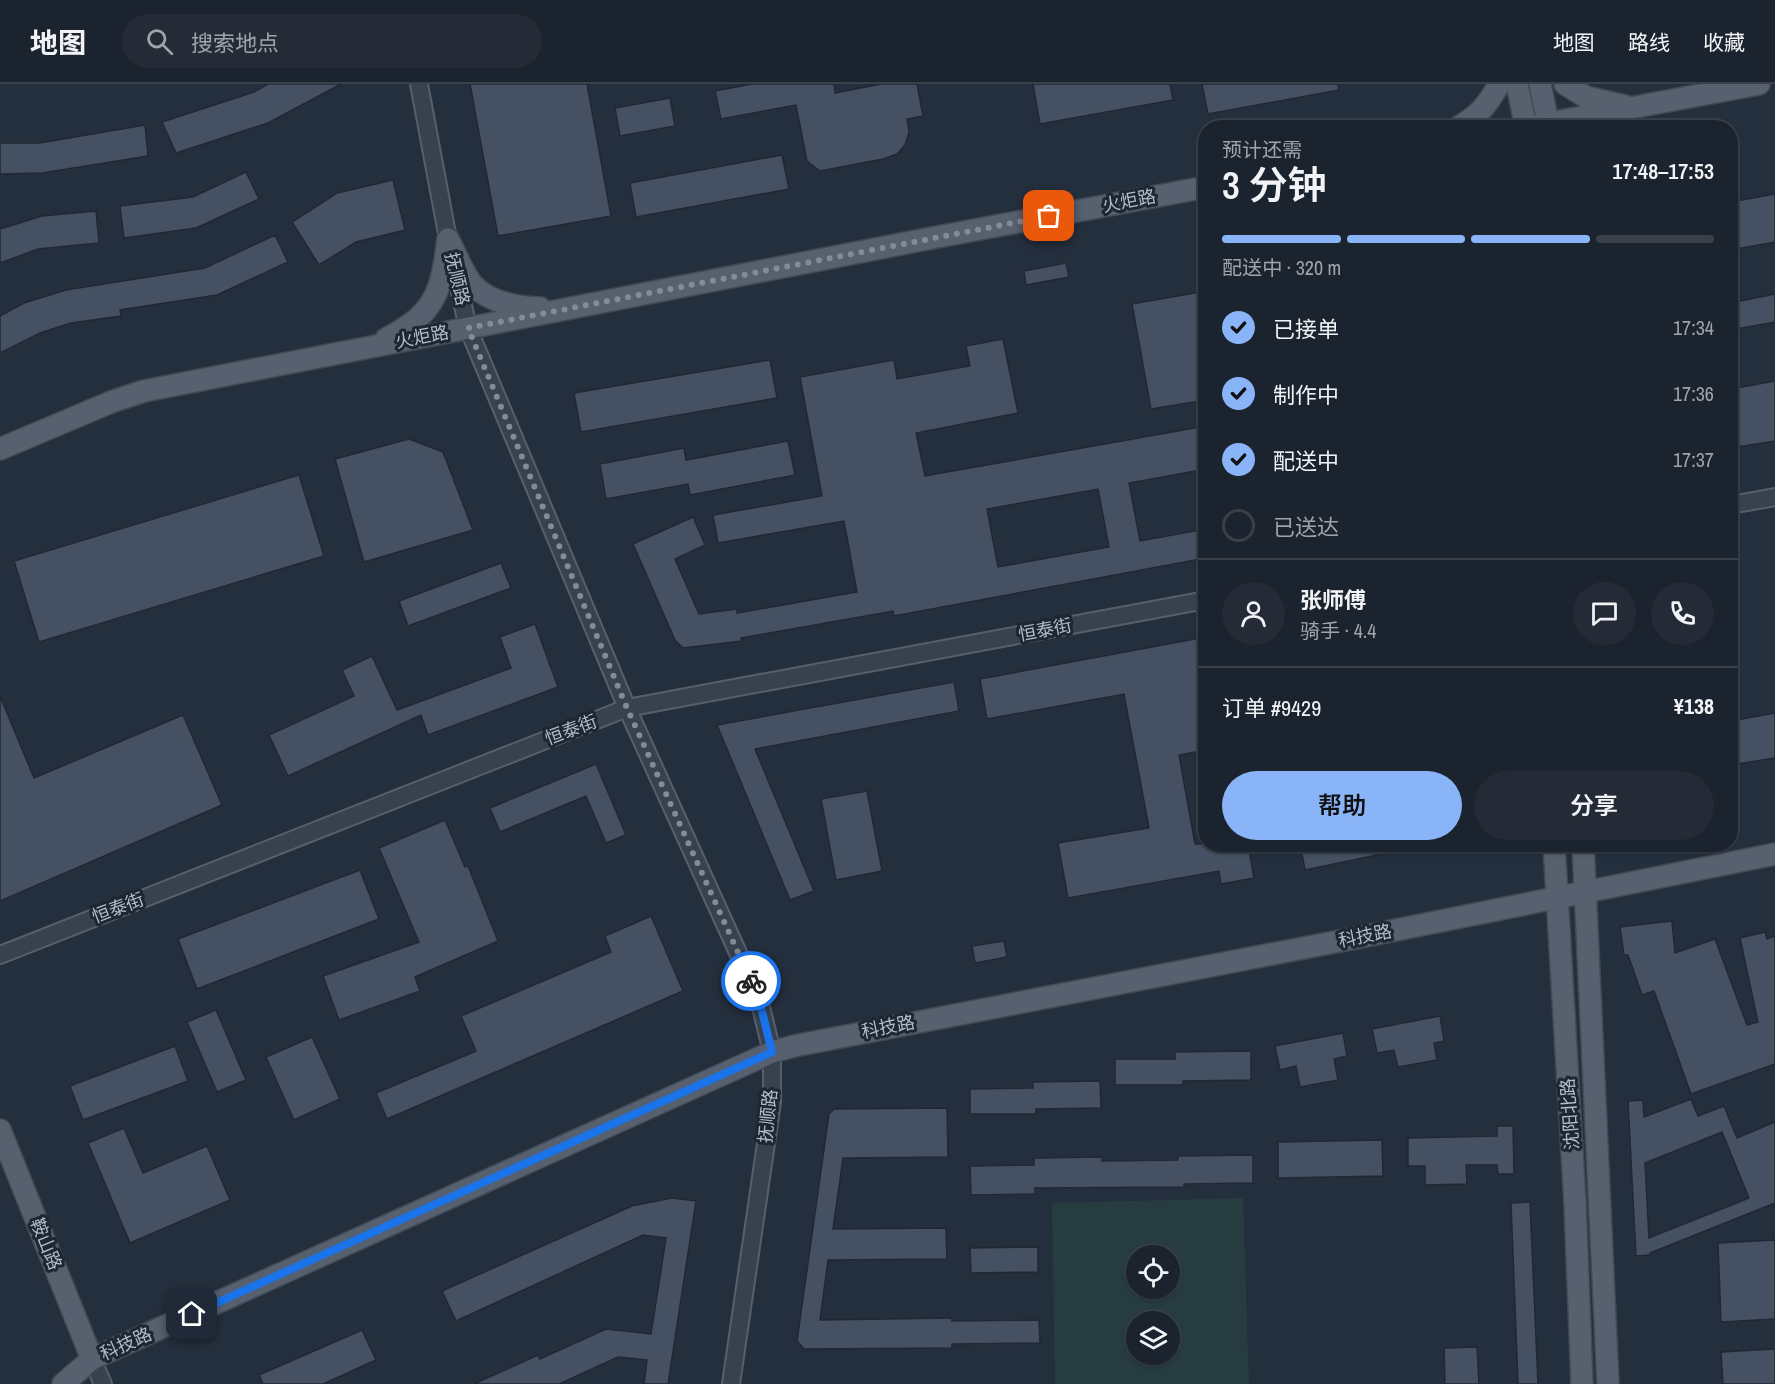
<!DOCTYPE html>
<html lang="zh">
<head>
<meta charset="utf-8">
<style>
  :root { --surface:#1b232e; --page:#242b36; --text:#f1f3f6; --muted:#a0a4aa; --line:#39404a; --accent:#8ab4f8 }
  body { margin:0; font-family:"Archivo Narrow","Noto Sans SC",sans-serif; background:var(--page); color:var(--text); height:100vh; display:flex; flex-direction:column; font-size:22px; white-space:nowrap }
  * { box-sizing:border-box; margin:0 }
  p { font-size:20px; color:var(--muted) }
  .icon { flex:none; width:33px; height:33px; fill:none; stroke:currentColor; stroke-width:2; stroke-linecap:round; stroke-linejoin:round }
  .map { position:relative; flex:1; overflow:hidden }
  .sheet { position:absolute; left:1198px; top:36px; width:540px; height:732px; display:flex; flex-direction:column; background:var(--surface); border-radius:24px; box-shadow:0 2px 4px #0004,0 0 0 2px var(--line) }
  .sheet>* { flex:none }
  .fabs { position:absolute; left:1126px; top:1161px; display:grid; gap:12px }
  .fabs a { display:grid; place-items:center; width:54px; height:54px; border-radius:50%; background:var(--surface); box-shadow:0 2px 4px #0004,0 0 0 2px var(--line); font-size:30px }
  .pin { position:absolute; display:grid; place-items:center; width:51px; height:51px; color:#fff; margin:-26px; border-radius:12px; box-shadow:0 3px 9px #0006 }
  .courier { position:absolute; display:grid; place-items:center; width:60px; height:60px; margin:-30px; border:4px solid #1a73e8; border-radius:50%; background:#fff; color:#222; box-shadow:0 2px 8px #0007 }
  .summary em { font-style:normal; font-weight:600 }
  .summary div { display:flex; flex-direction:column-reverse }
  .summary { display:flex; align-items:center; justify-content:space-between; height:102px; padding:0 24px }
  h1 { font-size:39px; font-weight:600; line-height:45px }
  .bar { display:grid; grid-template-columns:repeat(4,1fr); gap:9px 6px; align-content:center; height:72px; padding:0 24px }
  .bar i { height:8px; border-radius:4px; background:var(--line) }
  .bar .current { background:var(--accent) }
  .bar p { grid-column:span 4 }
  .line { display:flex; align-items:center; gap:15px; padding:0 24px; border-top:2px solid var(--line) }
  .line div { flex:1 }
  .round { display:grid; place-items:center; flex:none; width:63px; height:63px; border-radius:32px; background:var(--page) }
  ol { padding:0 24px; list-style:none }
  li { display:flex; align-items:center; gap:18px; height:66px }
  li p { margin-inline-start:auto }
  li .icon { padding:6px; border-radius:50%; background:var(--accent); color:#111; stroke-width:4 }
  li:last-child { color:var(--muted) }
  li i { width:33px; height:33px; border:3px solid var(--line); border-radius:50% }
  .action { display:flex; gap:12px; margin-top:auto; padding:12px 24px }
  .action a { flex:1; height:69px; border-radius:36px; background:var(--accent); color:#111; font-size:24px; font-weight:600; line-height:69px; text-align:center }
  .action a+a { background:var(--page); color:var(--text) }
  header { display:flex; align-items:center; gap:36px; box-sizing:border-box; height:84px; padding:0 30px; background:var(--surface); border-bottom:2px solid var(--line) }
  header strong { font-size:28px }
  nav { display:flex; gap:33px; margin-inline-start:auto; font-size:21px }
  .search { width:420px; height:54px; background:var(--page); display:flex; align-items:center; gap:15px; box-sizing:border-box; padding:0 21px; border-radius:33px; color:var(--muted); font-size:22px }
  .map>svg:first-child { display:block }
  .green { fill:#263c3f; fill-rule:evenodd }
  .building { fill:#455162; stroke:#1f2835; stroke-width:1.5; fill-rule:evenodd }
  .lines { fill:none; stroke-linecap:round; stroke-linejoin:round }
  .minor-casing { stroke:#565f6c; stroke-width:20 }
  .major-casing { stroke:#414a57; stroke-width:24 }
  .minor { stroke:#38414e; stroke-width:16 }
  .major { stroke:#56606e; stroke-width:21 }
  .done { stroke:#828b98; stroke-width:6; stroke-dasharray:0 10.8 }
  .route { stroke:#1a73e8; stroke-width:8 }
  .labels { text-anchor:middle; stroke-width:6; stroke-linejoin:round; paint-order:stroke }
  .street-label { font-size:18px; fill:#b4bcc9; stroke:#1d2633 }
</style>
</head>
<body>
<header>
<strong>地图</strong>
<div class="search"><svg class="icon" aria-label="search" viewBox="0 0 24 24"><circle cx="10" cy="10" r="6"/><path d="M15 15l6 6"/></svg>搜索地点</div>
<nav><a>地图</a><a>路线</a><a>收藏</a></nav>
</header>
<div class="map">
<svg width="1775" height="1300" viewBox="0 0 1775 1300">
  <rect width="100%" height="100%" fill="#242f3e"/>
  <!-- green -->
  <path class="green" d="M 1243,1114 L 1249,1300 L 1055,1300 L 1052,1119 ZM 1137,1172 L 1170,1172 L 1170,1204 L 1137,1204 ZM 1137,1238 L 1170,1238 L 1170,1270 L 1137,1270 Z"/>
  <!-- building -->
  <g class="building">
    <polygon points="268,0 341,0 268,39 176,69 162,38 254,8"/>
    <polygon points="470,0 587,0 611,132 498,152"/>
    <polygon points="752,0 834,0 835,9 881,0 917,0 923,32 907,35 909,48 905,61 897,70 883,75 820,87 807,77 796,21 721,35 715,7"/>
    <polygon points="1033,0 1170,0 1173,16 1040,40"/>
    <polygon points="1202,0 1338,0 1339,6 1208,30"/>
    <polygon points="670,14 675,42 620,52 615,24"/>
    <polygon points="145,41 148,72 42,89 0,90 0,59 40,59"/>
    <polygon points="782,71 789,105 636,133 630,99"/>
    <polygon points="246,88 259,115 196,144 124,154 120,122 193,113"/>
    <polygon points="393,96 405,146 356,158 319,181 292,138 337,109"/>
    <polygon points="1775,110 1775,158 1731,166 1731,118"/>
    <polygon points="96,127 99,159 38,165 0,179 0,145 42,132"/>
    <polygon points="275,151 288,178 217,211 120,226 121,232 71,239 40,249 0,269 0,232 24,219 66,206 205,184"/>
    <polygon points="1066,179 1069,193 1026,201 1024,187"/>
    <polygon points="1206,207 1206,316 1151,325 1132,220"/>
    <polygon points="1775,210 1775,238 1731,246 1731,219"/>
    <path d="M 1003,255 L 1018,329 L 916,349 L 925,392 L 1206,342 L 1206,385 L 1129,399 L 1140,457 L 1206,445 L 1206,474 L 894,532 L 893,527 L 741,554 L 742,557 L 683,564 L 675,556 L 633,460 L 693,433 L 705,461 L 675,475 L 699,530 L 737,525 L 737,529 L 857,508 L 844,437 L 718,459 L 713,431 L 822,412 L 800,293 L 894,276 L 897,295 L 970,282 L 966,262 ZM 1098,405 L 1109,463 L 998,483 L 987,425 Z"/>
    <polygon points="770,276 777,314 581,348 574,309"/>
    <polygon points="1775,297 1775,357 1731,364 1731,305"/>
    <polygon points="409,355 443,368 473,446 364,478 335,375"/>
    <polygon points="788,357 795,391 690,411 688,400 606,415 600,380 684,364 686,376"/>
    <polygon points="299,391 324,472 39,558 14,477"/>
    <polygon points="501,479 511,504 408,542 399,517"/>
    <polygon points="535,540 558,603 428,651 421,631 288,692 269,651 354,612 342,586 372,572 397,626 511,584 500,553"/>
    <polygon points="1206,553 1206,666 1179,671 1195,760 1248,760 1254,794 1221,800 1219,787 1068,814 1058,759 1149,744 1124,610 987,635 980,595"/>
    <polygon points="954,598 959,627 755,665 814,807 790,816 717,641"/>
    <polygon points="0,612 34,694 183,631 222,721 0,817"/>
    <polygon points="1775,629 1775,674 1731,681 1731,637"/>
    <polygon points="596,680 626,751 606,759 586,712 500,748 490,724"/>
    <polygon points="867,707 882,787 836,796 821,715"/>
    <polygon points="445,736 465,783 468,782 498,857 415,893 420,907 339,936 323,892 419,858 379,764"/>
    <polygon points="1300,760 1400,760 1401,766 1305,786"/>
    <polygon points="360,786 379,835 197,905 178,855"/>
    <polygon points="651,832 683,907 387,1035 376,1009 476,967 461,932 611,868 605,852"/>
    <polygon points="1672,837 1675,869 1715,855 1747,941 1758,938 1740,854 1765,848 1767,855 1775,852 1775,980 1691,1010 1654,907 1642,911 1628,871 1624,871 1620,843"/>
    <polygon points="1004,857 1007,873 975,879 972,862"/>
    <polygon points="216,926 246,996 217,1008 187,938"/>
    <polygon points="1440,932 1444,957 1434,959 1437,976 1398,983 1394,966 1377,969 1372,945"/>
    <polygon points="1343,949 1347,972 1334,975 1338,996 1300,1003 1296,982 1280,986 1275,962"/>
    <polygon points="312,953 340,1015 294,1036 266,973"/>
    <polygon points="175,962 188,997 83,1036 70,1002"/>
    <polygon points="1251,967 1251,996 1183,997 1183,1001 1115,1001 1115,975 1175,975 1175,968"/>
    <polygon points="1100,997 1101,1024 1036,1025 1036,1030 970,1030 970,1005 1033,1004 1033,998"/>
    <path d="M 1691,1015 L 1698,1032 L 1724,1022 L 1737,1054 L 1775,1038 L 1775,1119 L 1650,1169 L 1650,1171 L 1636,1172 L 1628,1017 L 1643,1016 L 1644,1033 ZM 1722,1048 L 1749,1114 L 1649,1154 L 1645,1079 Z"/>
    <polygon points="947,1024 948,1073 843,1074 833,1145 946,1144 947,1175 828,1176 820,1236 952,1234 952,1237 1039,1236 1040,1259 952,1260 952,1264 804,1265 797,1257 829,1030 834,1025"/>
    <polygon points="1497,1042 1513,1042 1514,1090 1498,1090 1497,1081 1466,1081 1467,1100 1425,1101 1425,1082 1408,1082 1408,1054 1497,1052"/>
    <polygon points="124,1044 143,1089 207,1062 230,1116 130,1159 88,1059"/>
    <polygon points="1382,1056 1383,1092 1278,1094 1278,1058"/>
    <polygon points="1253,1071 1253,1099 1184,1100 1184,1103 1035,1104 1035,1110 971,1111 970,1082 1034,1081 1034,1074 1102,1073 1102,1077 1178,1076 1178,1072"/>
    <polygon points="672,1114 696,1117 668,1300 644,1300 647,1276 618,1273 559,1300 474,1300 538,1271 540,1275 606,1245 651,1250 666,1154 643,1151 456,1237 442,1207 632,1122"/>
    <polygon points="1530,1118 1538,1300 1518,1300 1511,1119"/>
    <polygon points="1775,1156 1775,1235 1721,1238 1718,1159"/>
    <polygon points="1038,1163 1038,1188 971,1189 970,1164"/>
    <polygon points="362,1246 376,1276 323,1300 263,1300 259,1291"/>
    <polygon points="1477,1263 1479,1300 1445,1300 1444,1264"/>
    <polygon points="1775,1265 1775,1300 1723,1300 1721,1268"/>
  </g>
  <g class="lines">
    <defs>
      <g id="minor">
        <polyline points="419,0 448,155 468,244 627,624 759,915 772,968 772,1018 731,1300"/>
        <polyline points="1731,421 1775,413"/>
        <polyline points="0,871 627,624 1206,516"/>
        <polyline points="92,1275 103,1300"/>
      </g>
      <g id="major">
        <polyline points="1517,0 1526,44"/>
        <polyline points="1540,0 1549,44"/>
        <polyline points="1565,0 1586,13 1625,22"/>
        <path d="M 1457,44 C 1479,31 1487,22 1499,0"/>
        <polyline points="1523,44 1759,0"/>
        <path d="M 448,155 C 455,168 464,191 473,201 C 489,219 519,223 540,224"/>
        <path d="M 386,255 C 397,249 409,242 418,234 C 442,213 444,184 448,155"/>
        <polyline points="0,365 111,318 144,307 937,153 1206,103"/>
        <polyline points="1554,760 1575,1119 1582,1300"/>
        <polyline points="1583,760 1608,1300"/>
        <polyline points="0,1046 92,1275"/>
        <polyline points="63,1300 92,1275 772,968 794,962 1371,851 1775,770"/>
      </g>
    </defs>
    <!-- minor casing -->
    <use href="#minor" class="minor-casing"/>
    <!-- major casing -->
    <use href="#major" class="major-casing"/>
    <!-- minor -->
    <use href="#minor" class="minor"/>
    <!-- major -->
    <use href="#major" class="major"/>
  </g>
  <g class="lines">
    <!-- done -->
    <polyline class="done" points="751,897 627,624 468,244 1049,132"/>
    <!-- route -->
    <polyline class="route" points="192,1230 772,968 759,915 751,897"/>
  </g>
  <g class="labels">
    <!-- street labels -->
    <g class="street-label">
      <text transform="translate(1129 117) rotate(-11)" y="6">火炬路</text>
      <text transform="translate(457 195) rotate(77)" y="6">抚顺路</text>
      <text transform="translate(422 253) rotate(-11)" y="6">火炬路</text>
      <text transform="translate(1045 546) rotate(-11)" y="6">恒泰街</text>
      <text transform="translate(571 646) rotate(-21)" y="6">恒泰街</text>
      <text transform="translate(118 824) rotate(-21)" y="6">恒泰街</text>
      <text transform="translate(1365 852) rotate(-11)" y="6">科技路</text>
      <text transform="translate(888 943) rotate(-11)" y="6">科技路</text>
      <text transform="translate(1570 1030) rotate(-94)" y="6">沈阳北路</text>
      <text transform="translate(768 1032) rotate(-84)" y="6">抚顺路</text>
      <text transform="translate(46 1160) rotate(68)" y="6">鞍山路</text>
      <text transform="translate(126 1260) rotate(-24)" y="6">科技路</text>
    </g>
  </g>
</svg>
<div class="fabs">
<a><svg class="icon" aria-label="locate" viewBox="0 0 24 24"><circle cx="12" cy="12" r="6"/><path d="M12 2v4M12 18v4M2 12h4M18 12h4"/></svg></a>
<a><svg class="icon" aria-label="layers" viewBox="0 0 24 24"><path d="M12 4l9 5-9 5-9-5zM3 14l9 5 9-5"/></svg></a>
</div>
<div class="pin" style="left:1049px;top:132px;background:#ea580c"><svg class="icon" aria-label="bag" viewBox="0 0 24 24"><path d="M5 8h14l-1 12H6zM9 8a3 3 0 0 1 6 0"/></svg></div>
<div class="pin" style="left:192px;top:1230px;background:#1f2937"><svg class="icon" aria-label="home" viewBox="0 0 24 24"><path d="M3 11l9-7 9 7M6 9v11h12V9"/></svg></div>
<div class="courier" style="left:751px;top:897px"><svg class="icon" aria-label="bike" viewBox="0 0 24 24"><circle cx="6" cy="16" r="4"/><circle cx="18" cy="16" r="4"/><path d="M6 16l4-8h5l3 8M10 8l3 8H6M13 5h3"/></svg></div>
<section class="sheet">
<div class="summary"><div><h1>3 分钟</h1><p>预计还需</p></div><em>17:48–17:53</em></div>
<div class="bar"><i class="current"></i><i class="current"></i><i class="current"></i><i></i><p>配送中 · 320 m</p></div>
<ol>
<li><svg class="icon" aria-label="check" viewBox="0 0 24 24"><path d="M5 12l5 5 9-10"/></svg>已接单<p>17:34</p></li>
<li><svg class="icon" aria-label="check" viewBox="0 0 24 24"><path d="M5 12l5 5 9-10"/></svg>制作中<p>17:36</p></li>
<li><svg class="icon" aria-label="check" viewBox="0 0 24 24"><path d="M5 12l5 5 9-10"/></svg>配送中<p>17:37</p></li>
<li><i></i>已送达</li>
</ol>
<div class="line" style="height:108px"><a class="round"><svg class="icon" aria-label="person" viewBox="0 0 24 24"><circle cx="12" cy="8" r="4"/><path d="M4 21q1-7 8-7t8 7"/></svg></a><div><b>张师傅</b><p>骑手 · 4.4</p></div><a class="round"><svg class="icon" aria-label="chat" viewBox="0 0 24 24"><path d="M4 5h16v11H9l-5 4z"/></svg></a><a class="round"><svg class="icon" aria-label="phone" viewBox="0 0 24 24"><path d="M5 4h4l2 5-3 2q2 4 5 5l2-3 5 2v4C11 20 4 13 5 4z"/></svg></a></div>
<div class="line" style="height:78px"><div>订单 #9429</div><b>¥138</b></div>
<div class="action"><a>帮助</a><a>分享</a></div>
</section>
</div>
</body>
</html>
